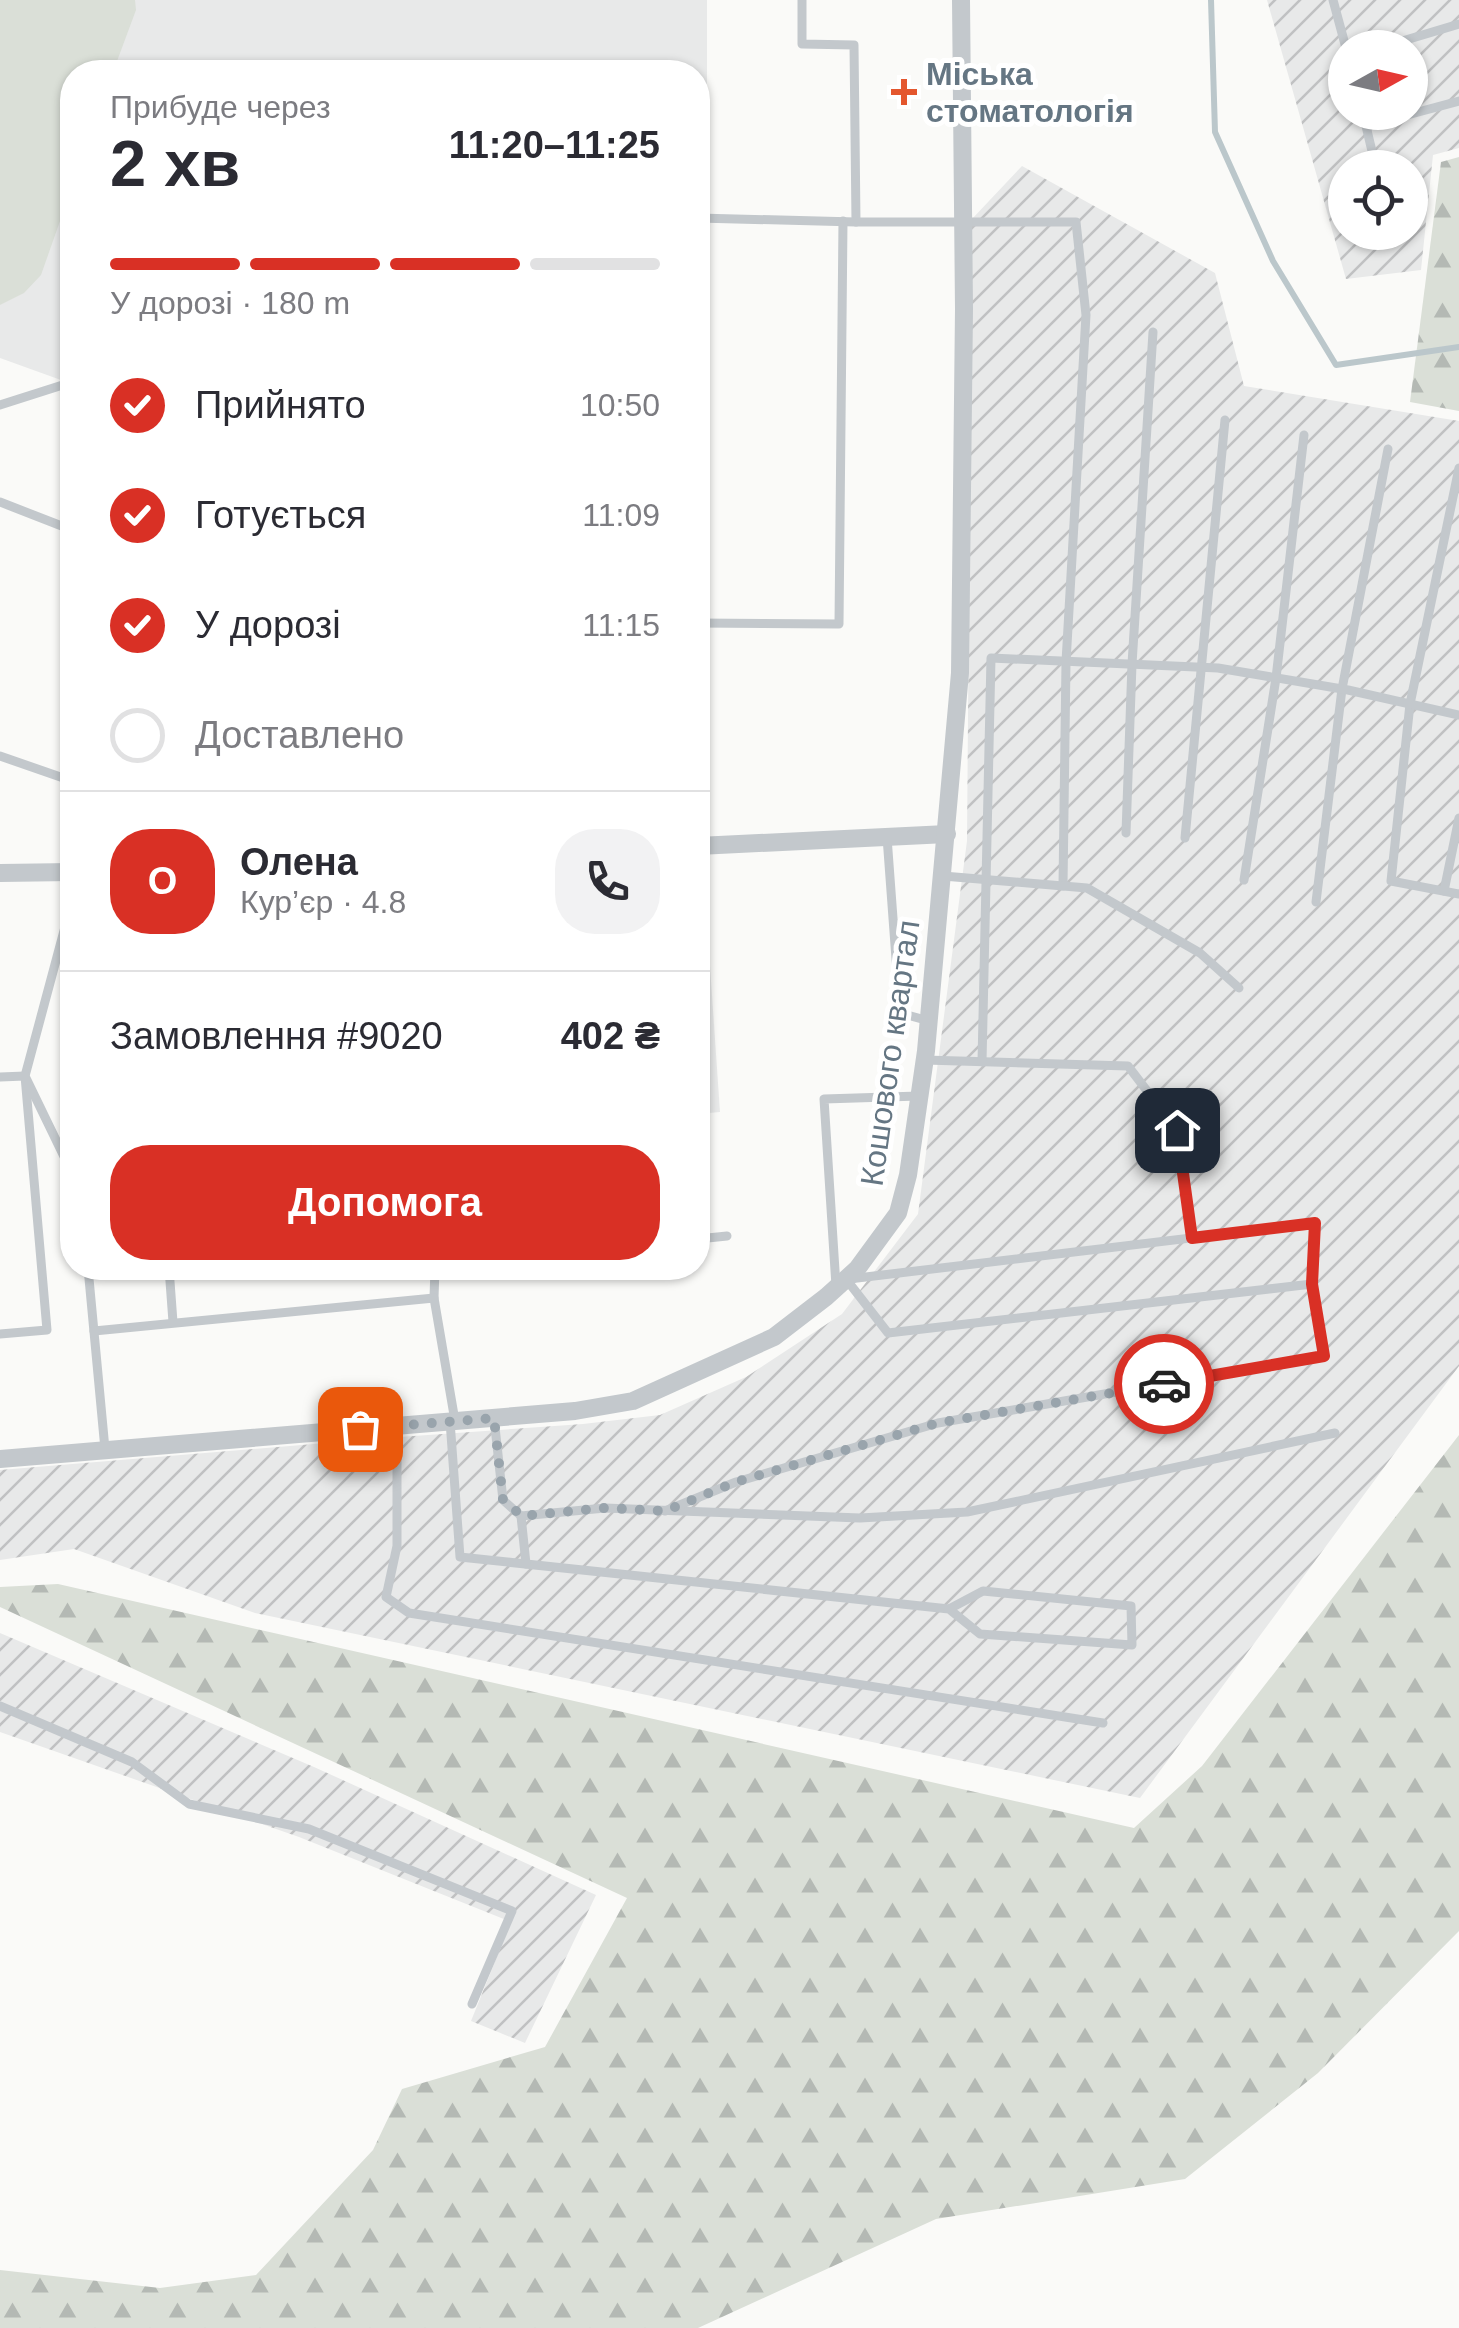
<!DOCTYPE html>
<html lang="uk">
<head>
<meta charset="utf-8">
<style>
  :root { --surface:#fff; --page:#f2f2f3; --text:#2b2b33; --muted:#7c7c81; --line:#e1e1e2; --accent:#d93025 }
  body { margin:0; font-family:Helvetica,sans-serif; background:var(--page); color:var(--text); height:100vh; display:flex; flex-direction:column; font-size:38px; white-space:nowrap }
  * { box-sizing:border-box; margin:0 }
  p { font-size:32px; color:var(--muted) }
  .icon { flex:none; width:55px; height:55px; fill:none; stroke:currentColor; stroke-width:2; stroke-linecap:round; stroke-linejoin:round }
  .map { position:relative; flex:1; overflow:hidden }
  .drawer { position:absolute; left:60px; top:60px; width:650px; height:1220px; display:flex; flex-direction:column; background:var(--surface); border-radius:40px; box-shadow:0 2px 8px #0004 }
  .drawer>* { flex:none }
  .needle { width:65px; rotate:82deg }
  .fabs { position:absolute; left:1328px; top:30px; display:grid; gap:20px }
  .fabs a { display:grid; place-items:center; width:100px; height:100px; border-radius:50%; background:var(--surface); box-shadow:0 2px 8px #0004; font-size:50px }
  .pin { position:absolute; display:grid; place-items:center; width:85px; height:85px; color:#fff; margin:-42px; border-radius:20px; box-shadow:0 5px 15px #0006 }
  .courier { position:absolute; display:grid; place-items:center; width:100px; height:100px; margin:-50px; border:8px solid #d93025; border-radius:50%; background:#fff; color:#222; box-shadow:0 2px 12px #0007 }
  .overview em { font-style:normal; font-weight:700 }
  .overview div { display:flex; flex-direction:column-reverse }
  .overview { display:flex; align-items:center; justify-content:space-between; height:170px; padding:0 50px }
  h1 { font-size:65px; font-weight:700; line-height:75px }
  .bar { display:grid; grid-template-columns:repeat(4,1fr); gap:15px 10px; align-content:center; height:120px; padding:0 50px }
  .bar i { height:12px; border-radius:8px; background:var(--line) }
  .bar .active { background:var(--accent) }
  .bar p { grid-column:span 4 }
  .line { display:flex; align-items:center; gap:25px; padding:0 50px; border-top:2px solid var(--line) }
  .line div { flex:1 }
  .round { display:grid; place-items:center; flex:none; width:105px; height:105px; border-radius:40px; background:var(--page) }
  ol { padding:0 50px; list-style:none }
  li { display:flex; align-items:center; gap:30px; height:110px }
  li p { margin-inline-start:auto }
  li .icon { padding:10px; border-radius:50%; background:var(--accent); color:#fff; stroke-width:4 }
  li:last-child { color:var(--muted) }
  li i { width:55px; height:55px; border:5px solid var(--line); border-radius:50% }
  .action { display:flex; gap:20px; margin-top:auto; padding:20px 50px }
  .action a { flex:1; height:115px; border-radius:40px; background:var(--accent); color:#fff; font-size:40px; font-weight:700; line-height:115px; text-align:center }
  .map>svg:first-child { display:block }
  .built { fill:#e8e9e9 }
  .industrial { fill:url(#industrial-furrows); fill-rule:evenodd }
  .forest { fill:url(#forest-firs) }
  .pitch { fill:#dadfd7 }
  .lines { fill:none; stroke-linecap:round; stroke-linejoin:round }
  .stream { stroke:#bbc7cb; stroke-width:6 }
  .lane { stroke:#c3c8cc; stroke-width:9 }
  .street { stroke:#c3c8cc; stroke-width:18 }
  .done { stroke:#99a4ac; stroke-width:10; stroke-dasharray:0 18 }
  .route { stroke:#d93025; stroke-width:12 }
  .poi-dot { fill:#e4572e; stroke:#fff; stroke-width:4 }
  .labels { text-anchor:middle; stroke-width:10; stroke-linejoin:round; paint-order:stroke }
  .poi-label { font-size:32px; font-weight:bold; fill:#657683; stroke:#fff; text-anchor:start }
  .street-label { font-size:32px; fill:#657683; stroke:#fff }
</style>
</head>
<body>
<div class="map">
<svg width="1459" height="2328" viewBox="0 0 1459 2328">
  <defs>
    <pattern id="industrial-furrows" width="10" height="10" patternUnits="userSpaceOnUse" patternTransform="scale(2.5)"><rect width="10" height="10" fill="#e8e9e9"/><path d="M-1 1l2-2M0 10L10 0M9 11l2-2" fill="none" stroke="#c0c1c2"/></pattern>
    <pattern id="forest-firs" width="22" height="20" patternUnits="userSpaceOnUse" patternTransform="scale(2.5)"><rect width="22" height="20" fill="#dadfd7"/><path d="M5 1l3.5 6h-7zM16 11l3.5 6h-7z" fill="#b4b9b4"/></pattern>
  </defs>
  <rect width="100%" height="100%" fill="#fafaf8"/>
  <!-- built -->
  <g class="built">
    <polygon points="0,0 707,0 707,197 698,197 698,72 72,72 72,384 0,358"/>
    <polygon points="698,864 703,864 720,1112 698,1114"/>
  </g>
  <!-- industrial -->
  <g class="industrial">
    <path d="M 1267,0 L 1459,0 L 1459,148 L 1433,155 L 1421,270 L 1346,279 ZM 1345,48 L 1410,48 L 1410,112 L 1345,112 ZM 1345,168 L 1410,168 L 1410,232 L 1345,232 Z"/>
    <polygon points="1022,166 1215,273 1244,386 1459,421 1459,1366 1140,1798 255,1613 74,1549 0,1560 0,1470 385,1438 583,1424 660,1415 746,1377 842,1314 918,1214 967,841 972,219"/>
    <polygon points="0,1633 314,1767 596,1895 525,2043 471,2021 511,1922 299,1837 0,1732"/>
  </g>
  <!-- forest -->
  <g class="forest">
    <polygon points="1459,157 1459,411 1410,402 1441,162"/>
    <polygon points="1459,1435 1459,1931 1318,2073 1185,2179 936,2219 698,2328 0,2328 0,2270 160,2288 256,2275 373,2150 402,2089 545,2047 627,1898 0,1607 0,1587 58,1584 1134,1828 1202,1766"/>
  </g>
  <!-- pitch -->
  <polygon class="pitch" points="0,0 135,0 136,10 113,72 72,72 72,187 41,275 24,293 0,305"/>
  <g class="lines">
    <!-- stream -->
    <polyline class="stream" points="1211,0 1215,132 1273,261 1336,365 1459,347"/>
    <!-- lane -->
    <g class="lane">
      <polyline points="802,0 802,44 854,45 856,222"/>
      <polyline points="1333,0 1346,48"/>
      <polyline points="1379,48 1459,24"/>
      <polyline points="1376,168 1366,126 1459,101"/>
      <polyline points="698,218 856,222 1076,222 1086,315 1066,662 1063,886"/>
      <polyline points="0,405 72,382"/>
      <polyline points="1459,468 1410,704 1391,881 1459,894"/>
      <polyline points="0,502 72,530"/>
      <polyline points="698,623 839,624 843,221"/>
      <polyline points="0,756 72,781"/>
      <polyline points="1126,833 1132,664 1153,332"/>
      <polyline points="887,837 900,1013 929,1021"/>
      <polyline points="1185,838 1225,420"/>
      <polyline points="943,876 1087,888 1200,953 1239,988"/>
      <polyline points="1244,880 1276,678 1304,435"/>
      <polyline points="1444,891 1459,818"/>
      <polyline points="72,901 25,1076 72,1173"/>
      <polyline points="1316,902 1342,689 1388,449"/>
      <polyline points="925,1060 1128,1066 1177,1130 1192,1238"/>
      <polyline points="982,1062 991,658 1218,668 1348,690 1459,715"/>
      <polyline points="0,1077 25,1076 47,1330 0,1334"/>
      <polyline points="698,1239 727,1236"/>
      <polyline points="88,1268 105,1449"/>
      <polyline points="169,1268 173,1322"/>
      <polyline points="849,1279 1315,1223 1312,1284"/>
      <polyline points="836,1286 824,1099 919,1096"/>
      <polyline points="434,1298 435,1268"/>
      <polyline points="94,1331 434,1298 455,1421"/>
      <polyline points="494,1418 503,1500 521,1516 605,1508 860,1518 967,1512 1335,1433"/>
      <polyline points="450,1421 460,1557 949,1609 980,1634 1132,1645 1131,1606 983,1591 949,1609"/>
      <polyline points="397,1426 397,1546 386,1597 409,1613 1103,1723"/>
      <polyline points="665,1511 736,1482 938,1423 1323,1356 1312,1284 888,1333 846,1279"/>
      <polyline points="521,1516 526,1564"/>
      <polyline points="0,1706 132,1762 189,1804 309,1829 512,1911 472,2004"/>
    </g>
    <!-- street -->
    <g class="street">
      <polyline points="698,846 947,834"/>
      <polyline points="0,873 72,872"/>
      <polyline points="0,1459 575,1411 633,1401 774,1337 826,1297 857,1269 898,1213 908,1175 926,1051 960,673 964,309 961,0"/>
    </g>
  </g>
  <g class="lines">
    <!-- done -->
    <polyline class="done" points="360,1429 494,1418 503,1500 522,1516 605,1508 665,1511 736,1482 938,1423 1164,1384"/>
    <!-- route -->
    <polyline class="route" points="1164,1384 1324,1356 1312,1284 1315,1223 1192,1238 1177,1130"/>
  </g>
  <!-- markers -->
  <path class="poi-dot" d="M899 77h10v10h10v10h-10v10h-10v-10h-10v-10h10z"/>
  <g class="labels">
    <!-- poi labels -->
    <g class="poi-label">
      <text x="926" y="85">Міська<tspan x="926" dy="37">стоматологія</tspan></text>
    </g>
    <!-- street labels -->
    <g class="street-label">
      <text transform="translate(890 1053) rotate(-82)" y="11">Кошового квартал</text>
    </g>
  </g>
</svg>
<div class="fabs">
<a><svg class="needle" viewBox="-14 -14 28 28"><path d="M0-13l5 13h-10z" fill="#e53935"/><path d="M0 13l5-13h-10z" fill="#7c7c81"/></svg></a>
<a><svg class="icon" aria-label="locate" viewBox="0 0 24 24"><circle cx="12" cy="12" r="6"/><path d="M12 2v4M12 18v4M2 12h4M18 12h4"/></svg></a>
</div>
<div class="pin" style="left:360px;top:1429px;background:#ea580c"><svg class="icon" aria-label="bag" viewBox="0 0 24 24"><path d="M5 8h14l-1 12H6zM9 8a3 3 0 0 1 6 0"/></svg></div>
<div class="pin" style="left:1177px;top:1130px;background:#1f2937"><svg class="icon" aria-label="home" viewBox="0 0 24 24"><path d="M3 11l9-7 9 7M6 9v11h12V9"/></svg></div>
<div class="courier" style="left:1164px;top:1384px"><svg class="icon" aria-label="car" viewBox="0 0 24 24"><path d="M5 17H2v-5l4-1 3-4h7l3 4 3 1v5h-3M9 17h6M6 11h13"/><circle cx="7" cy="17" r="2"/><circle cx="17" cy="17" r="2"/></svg></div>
<section class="drawer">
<div class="overview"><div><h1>2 хв</h1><p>Прибуде через</p></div><em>11:20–11:25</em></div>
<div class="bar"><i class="active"></i><i class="active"></i><i class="active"></i><i></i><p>У дорозі · 180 m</p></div>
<ol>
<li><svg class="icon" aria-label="check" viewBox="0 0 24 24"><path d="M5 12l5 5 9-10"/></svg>Прийнято<p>10:50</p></li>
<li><svg class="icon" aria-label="check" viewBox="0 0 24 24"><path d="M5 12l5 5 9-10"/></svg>Готується<p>11:09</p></li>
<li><svg class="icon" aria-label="check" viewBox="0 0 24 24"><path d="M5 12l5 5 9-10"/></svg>У дорозі<p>11:15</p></li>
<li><i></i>Доставлено</li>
</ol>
<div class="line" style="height:180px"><b class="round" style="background:var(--accent);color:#fff">О</b><div><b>Олена</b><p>Кур’єр · 4.8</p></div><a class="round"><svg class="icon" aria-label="phone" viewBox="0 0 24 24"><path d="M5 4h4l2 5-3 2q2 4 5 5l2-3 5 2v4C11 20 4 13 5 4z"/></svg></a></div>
<div class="line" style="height:130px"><div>Замовлення #9020</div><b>402 ₴</b></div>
<div class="action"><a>Допомога</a></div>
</section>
</div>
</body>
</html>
